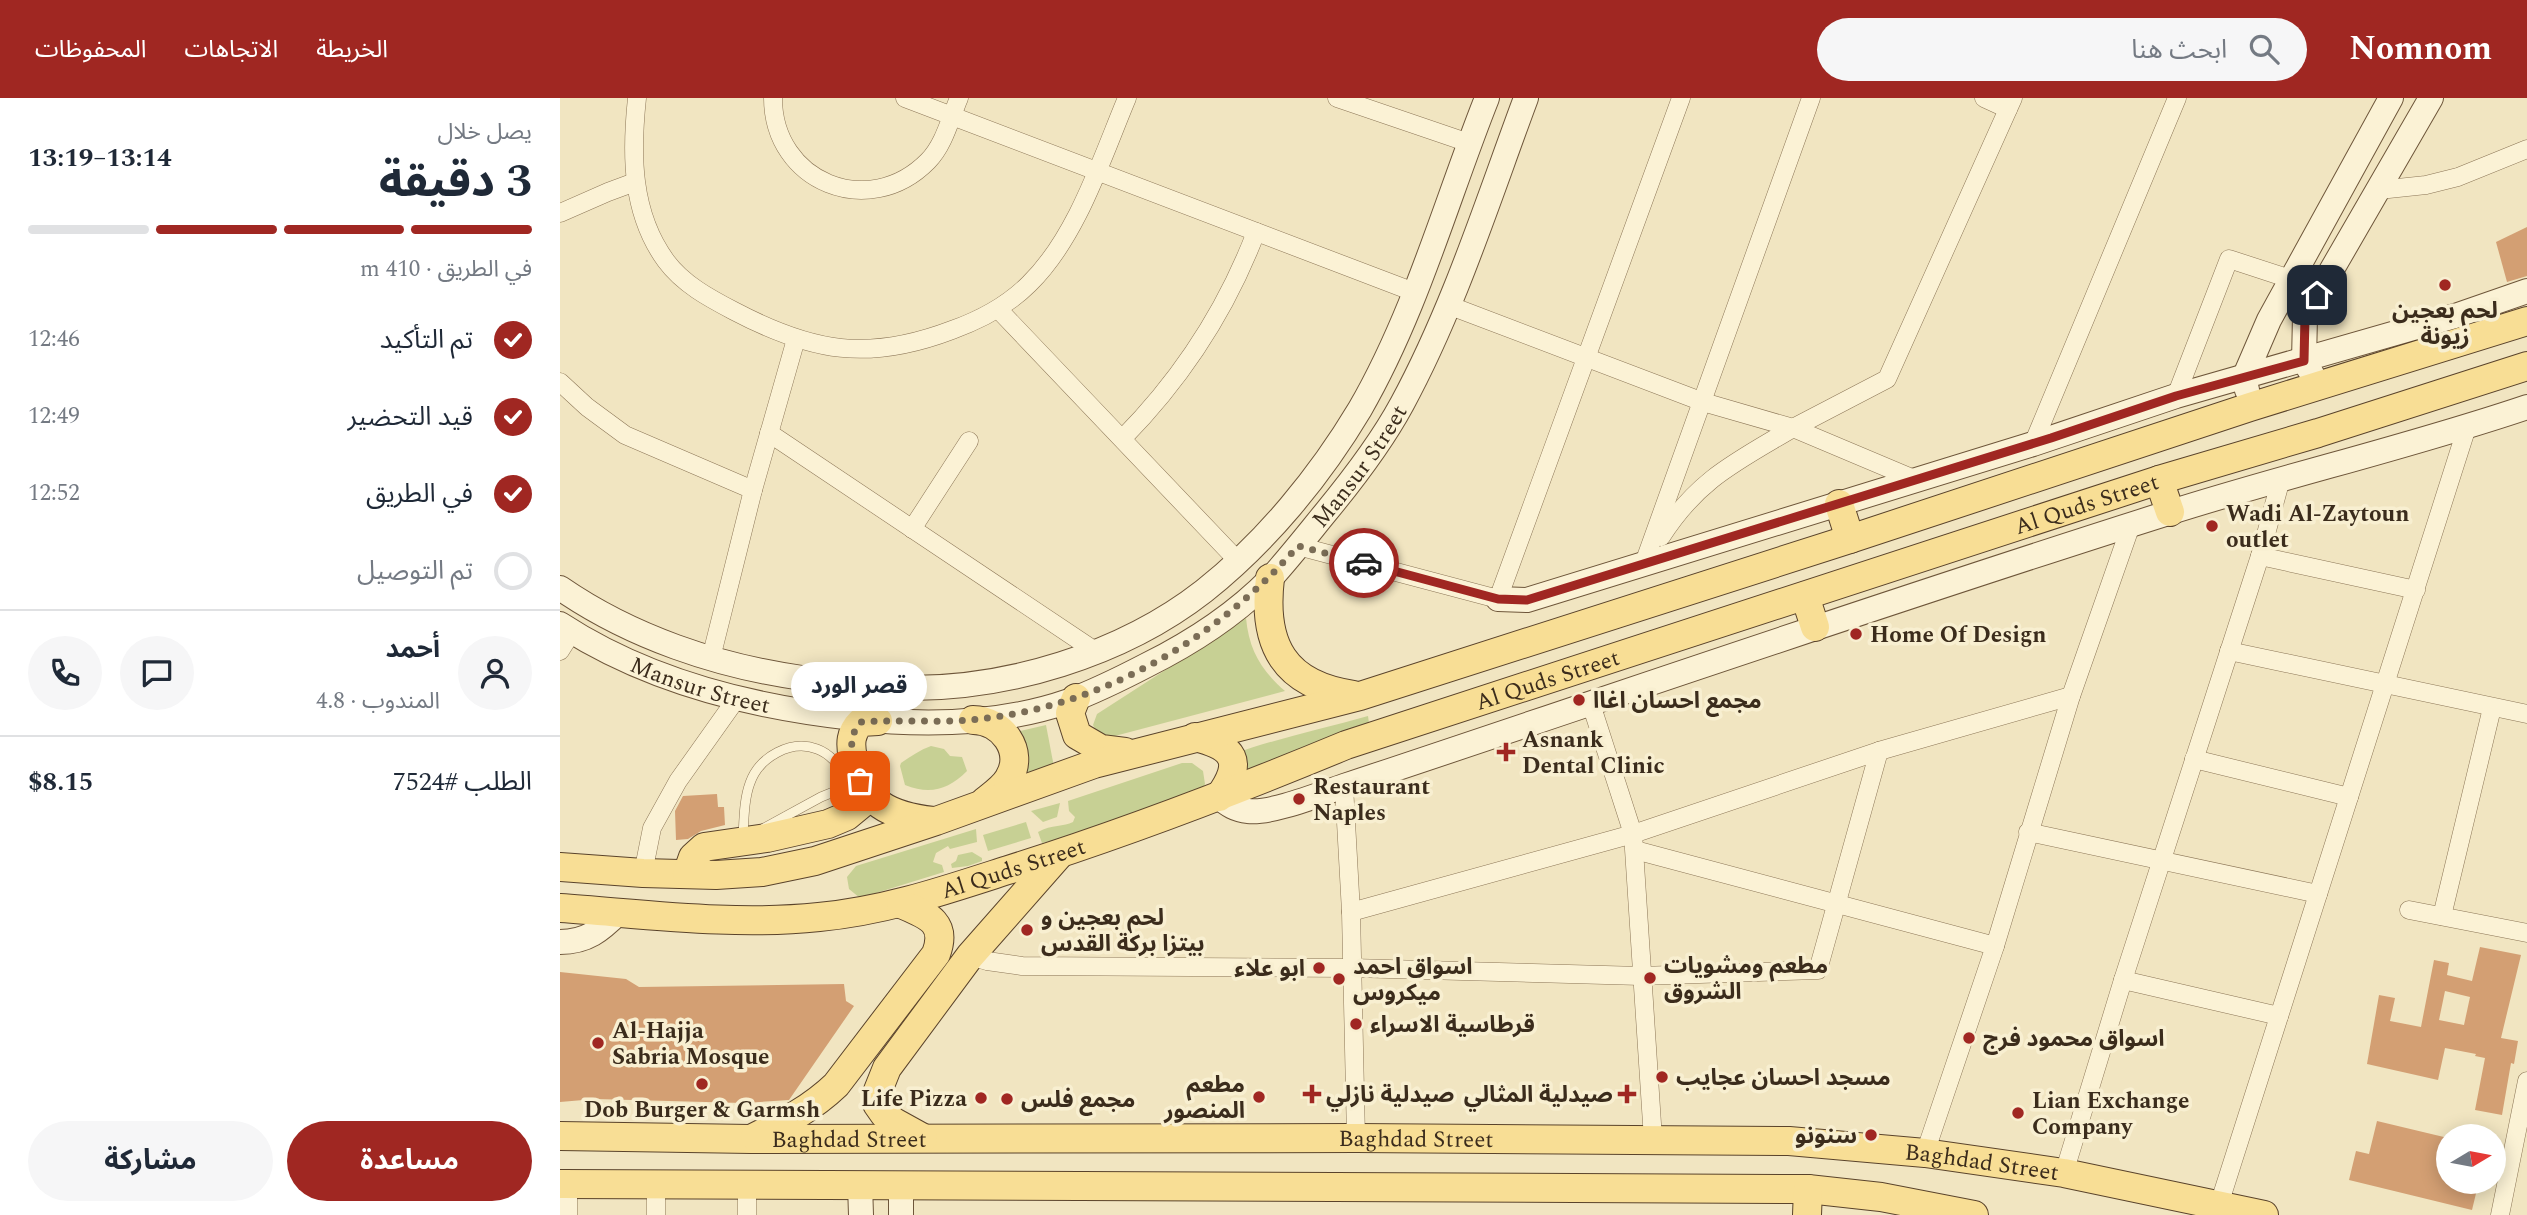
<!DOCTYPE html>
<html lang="ar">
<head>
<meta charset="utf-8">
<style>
  :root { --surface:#fff; --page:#f6f6f7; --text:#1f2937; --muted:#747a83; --line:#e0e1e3; --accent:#a02722 }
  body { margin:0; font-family:Spectral,"Noto Sans Arabic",serif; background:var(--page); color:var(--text); direction:rtl; height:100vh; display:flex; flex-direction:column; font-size:26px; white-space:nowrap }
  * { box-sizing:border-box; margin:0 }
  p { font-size:23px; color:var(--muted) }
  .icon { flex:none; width:38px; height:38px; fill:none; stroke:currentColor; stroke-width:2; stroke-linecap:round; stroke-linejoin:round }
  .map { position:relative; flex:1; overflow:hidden; direction:ltr }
  .panel { display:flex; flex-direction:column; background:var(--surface); width:560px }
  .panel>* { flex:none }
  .needle { width:46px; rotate:80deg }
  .tools { position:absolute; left:1876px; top:1026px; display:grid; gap:14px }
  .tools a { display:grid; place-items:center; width:70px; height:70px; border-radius:50%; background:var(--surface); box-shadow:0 4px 18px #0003; font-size:35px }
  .pin { position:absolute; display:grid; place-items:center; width:60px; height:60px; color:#fff; margin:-30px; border-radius:14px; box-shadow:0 4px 10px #0006 }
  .courier { position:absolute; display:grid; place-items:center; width:70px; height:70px; margin:-35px; border:5px solid #a02722; border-radius:50%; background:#fff; color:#222; box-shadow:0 2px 9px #0007 }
  .bubble { position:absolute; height:49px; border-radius:24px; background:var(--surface); box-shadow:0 4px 18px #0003; font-size:23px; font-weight:700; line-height:49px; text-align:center; direction:rtl }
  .headline em { font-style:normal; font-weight:700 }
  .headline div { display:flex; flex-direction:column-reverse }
  .headline { display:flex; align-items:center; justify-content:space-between; height:119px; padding:0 28px }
  h1 { font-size:46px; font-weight:700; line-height:52px }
  .bar { display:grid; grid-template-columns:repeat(4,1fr); gap:10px 7px; align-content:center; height:84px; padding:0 28px }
  .bar i { height:9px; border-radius:5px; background:var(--line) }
  .bar .current { background:var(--accent) }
  .bar p { grid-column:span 4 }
  .line { display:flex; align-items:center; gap:18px; padding:0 28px; border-top:2px solid var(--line) }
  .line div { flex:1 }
  .round { display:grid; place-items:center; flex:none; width:74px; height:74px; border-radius:37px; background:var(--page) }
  ol { padding:0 28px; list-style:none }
  li { display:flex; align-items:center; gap:21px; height:77px }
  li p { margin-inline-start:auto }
  li .icon { padding:7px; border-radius:50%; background:var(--accent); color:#fff; stroke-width:4 }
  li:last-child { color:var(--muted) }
  li i { width:38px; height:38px; border:4px solid var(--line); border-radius:50% }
  .action { display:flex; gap:14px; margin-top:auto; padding:14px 28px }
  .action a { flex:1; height:80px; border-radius:42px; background:var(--accent); color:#fff; font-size:28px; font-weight:700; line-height:80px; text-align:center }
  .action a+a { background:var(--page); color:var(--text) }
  header { display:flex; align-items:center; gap:42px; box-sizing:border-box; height:98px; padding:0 35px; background:var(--accent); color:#fff }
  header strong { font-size:33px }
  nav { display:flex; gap:38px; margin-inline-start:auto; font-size:24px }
  .search { width:490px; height:63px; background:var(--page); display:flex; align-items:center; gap:18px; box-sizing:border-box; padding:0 24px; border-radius:38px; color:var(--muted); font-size:26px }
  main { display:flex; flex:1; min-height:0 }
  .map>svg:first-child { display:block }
  .green { fill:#c7d094 }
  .building { fill:#d39f73; fill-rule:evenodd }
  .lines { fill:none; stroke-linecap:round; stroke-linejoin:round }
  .lane-casing { stroke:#8c7657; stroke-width:10 }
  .street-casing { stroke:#8c7657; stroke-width:19 }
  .secondary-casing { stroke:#6e563a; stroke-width:26 }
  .primary-casing { stroke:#5a432b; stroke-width:30 }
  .lane { stroke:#fbf2d5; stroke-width:9 }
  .street { stroke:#fbf2d5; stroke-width:18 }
  .secondary { stroke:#fbf2d5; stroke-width:24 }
  .primary { stroke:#f8de95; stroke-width:28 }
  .done { stroke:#7b6d56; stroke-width:7; stroke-dasharray:0 12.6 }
  .route { stroke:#a02722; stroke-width:9 }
  .poi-dot { fill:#a02722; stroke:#f8efd1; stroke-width:2.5 }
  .labels { text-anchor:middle; stroke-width:7; stroke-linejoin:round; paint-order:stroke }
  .poi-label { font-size:23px; font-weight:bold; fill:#3b2c1c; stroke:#f8efd1; text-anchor:start }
  .street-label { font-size:23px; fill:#3b2c1c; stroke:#f8efd1 }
</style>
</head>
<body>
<header>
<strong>Nomnom</strong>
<div class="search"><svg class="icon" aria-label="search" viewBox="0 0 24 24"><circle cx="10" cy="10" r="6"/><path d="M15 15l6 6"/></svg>ابحث هنا</div>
<nav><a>الخريطة</a><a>الاتجاهات</a><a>المحفوظات</a></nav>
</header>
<main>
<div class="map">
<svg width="1967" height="1117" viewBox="0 0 1967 1117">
  <rect width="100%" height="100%" fill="#f1e5c1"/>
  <!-- green -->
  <g class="green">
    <path d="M 686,520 C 689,552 701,572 725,593 L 551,639 L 545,640 L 535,631 L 533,627 L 537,616 Z"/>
    <path d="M 808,618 L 810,632 L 682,676 L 674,656 C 717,640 763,631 808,618 Z"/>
    <polygon points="486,627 494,669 465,676 456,634"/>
    <path d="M 371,648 L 384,651 L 390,658 L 402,659 L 407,673 C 388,692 370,697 345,687 L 340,668 L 341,665 C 351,658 360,652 371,648 Z"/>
    <path d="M 622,665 L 632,665 L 643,673 L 645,686 L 642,692 L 510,739 L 482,745 L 478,734 C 492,726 504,729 513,724 L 515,719 L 509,713 L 508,703 Z"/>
    <polygon points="500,705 497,719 483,724 471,713"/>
    <polygon points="466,724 471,740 428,753 423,737"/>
    <polygon points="416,731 417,744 390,751 388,748 376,755 373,764 382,767 384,774 300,800 289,791 287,779 296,768"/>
    <polygon points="412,754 422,760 422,763 408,768 392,770 391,766 396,763 398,757"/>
  </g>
  <!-- building -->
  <g class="building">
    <polygon points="1967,129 1967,178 1947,184 1936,144"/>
    <polygon points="157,696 158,709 164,709 165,727 141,733 128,741 116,742 115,713 123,698"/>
    <path d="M 1920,849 L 1961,857 L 1941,940 L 1958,943 L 1954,966 L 1951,965 L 1942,1017 L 1915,1012 L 1925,960 L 1915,958 L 1916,956 L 1885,950 L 1878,982 L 1807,966 L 1819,897 L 1835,900 L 1830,923 L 1861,929 L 1874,862 L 1889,865 L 1887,877 L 1912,883 ZM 1885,893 L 1910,899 L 1904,927 L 1879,922 Z"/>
    <polygon points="0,874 66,881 79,889 284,886 286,903 294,908 229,1002 183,1005 35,1001 0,1004"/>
    <polygon points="1817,1023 1888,1040 1888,1083 1919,1083 1912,1112 1789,1082 1796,1053 1809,1056"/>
  </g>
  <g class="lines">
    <defs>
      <g id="lane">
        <polyline points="204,730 261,699 298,684"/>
        <path d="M 183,739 C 184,721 184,701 190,685 C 199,659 231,641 257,651 C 271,656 280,669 289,681"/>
      </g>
      <g id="street">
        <path d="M 77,0 C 71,56 71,115 106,163 C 123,186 149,200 174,213 C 252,254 308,264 392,232 C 420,222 447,208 469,186 C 517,139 541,62 567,0"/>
        <path d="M 213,0 C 213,84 309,123 368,63 C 384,47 390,21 399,0"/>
        <polyline points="345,0 854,194"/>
        <polyline points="777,0 909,45"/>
        <polyline points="1424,0 1448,11"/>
        <polyline points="1819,92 1866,87 1898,79 1967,51"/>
        <polyline points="0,115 48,94 75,84"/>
        <polyline points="888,207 1143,304 1233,330 1327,281 1453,0"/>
        <polyline points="438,211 678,463"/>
        <polyline points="0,284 27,309 65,337 193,392"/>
        <polyline points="1616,298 1669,161 1730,181"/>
        <polyline points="209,335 535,553"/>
        <path d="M 563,340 C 622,280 666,213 696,134"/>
        <polyline points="1473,346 1617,0"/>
        <polyline points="352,431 409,343"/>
        <path d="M 1101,439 C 1138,381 1176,364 1233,330 L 1354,381"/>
        <polyline points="738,448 938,501 1121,0"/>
        <polyline points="1700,458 1856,492"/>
        <polyline points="1084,465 1251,0"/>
        <polyline points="0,553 12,534"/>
        <polyline points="1669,553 1967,616"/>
        <polyline points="151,560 193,392 236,241"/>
        <polyline points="1031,606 1073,736 1093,1041"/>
        <polyline points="1634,661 1789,699"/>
        <polyline points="784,688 791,814 796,1040"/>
        <polyline points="1468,734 1758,796"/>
        <polyline points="1075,752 1435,848"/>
        <polyline points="83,775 92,730 118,683 177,600"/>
        <polyline points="1849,812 1967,835"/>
        <polyline points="791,814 1073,736 1319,653 1511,598"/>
        <polyline points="1882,818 1932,610"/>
        <polyline points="410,858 427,863 462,868 792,870 1081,878 1258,872 1319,653"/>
        <polyline points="1563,882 1719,918"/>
        <polyline points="1365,1055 1435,848 1511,598 1571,427"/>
        <polyline points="1504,1075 1563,882 1700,458 1721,381"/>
        <polyline points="187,1086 187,1117"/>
        <polyline points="1656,1116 1907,329"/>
        <polyline points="8,1117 8,1086"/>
        <polyline points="96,1117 96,1086"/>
        <polyline points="1940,1117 1967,983"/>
      </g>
      <g id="secondary">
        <polyline points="1752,276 1744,263 1745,218 1871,0"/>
        <polyline points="1687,292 1684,280 1709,222 1831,0"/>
        <path d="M 0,490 C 71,539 157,568 242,580 C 275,585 308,590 342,590 C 446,592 562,557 644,493 C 706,444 760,378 800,311 C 856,214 886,103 927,0"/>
        <polyline points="938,501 967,502 1473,346 1616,298 1895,218 1967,193"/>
        <path id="s1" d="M 0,526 C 87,583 191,609 293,620 C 364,628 440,627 509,603 C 536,593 562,580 587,567 C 633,544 675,517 711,480 C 730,459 748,436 766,414 C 794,380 821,345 842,306 C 894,210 928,102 966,0"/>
        <path d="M 659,699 C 668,707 676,712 688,713 C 711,716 760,696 784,688 C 1058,597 1332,502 1608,415 C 1727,377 1849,349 1967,309"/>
        <path d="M 0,844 C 27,844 41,832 59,814"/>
        <polyline points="300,1086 301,1117"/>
        <polyline points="341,1086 341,1117"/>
      </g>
      <g id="primary">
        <polyline points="1599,382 1610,414"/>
        <polyline points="1279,406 1290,441"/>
        <path d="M 710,480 C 702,547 724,587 794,597"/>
        <polyline points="1245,498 1255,529"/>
        <polyline points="516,600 510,615 517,637 541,651 565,654"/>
        <path d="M 413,622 C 442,622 465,653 449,680 C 444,689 434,696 425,703"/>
        <path d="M 318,623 L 301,624 C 290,635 290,646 293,660 C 303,706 330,718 373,723"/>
        <path d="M 635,639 C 674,649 685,663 659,699"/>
        <polyline points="0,769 83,775 156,777 202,774 255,763 376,723 534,666 800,598 1290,441 1690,309 1967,223"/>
        <polyline points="127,776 133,759 144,749 207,740 268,726 287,718 310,699"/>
        <path id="s2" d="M 0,810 C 85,816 174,828 259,819 C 325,813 386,792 448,772 C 563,736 675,693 786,647 L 1599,382 L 1758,335 L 1967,268"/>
        <path id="s3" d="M 0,1038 L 191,1041 L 796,1040 L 1229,1043 L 1365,1055 L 1504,1075 L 1704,1117"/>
        <path d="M 195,1039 C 225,1024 252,1010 276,987 L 376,856 C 388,824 367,817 341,806"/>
        <polyline points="363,1040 334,1024 324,1016 317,1006 317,995 327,970 410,858 498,758"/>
        <polyline points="0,1086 1248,1091 1321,1099 1414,1117"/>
        <polyline points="1247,1117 1248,1091"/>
      </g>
    </defs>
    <!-- lane casing -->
    <use href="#lane" class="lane-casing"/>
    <!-- street casing -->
    <use href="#street" class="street-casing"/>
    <!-- secondary casing -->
    <use href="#secondary" class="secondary-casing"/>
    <!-- primary casing -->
    <use href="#primary" class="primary-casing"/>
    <!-- lane -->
    <use href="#lane" class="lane"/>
    <!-- street -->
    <use href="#street" class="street"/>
    <!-- secondary -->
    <use href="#secondary" class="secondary"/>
    <!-- primary -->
    <use href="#primary" class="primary"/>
  </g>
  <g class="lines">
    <!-- done -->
    <path class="done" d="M 300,683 C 293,663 285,641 301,624 C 343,621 386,626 428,620 C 548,605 660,538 738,448 L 804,465"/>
    <!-- route -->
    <polyline class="route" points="804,465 938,501 967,502 1491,340 1616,298 1744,263 1745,218 1757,197"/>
  </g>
  <!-- markers -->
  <g class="poi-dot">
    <circle cx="1885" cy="187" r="7"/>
    <circle cx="1652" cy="428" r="7"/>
    <circle cx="1296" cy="536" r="7"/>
    <circle cx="1019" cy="602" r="7"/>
    <path d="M942.5 643.5h7v7h7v7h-7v7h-7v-7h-7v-7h7z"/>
    <circle cx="739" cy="701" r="7"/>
    <circle cx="467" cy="832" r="7"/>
    <circle cx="759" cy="870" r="7"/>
    <circle cx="1090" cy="880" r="7"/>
    <circle cx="779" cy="881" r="7"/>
    <circle cx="796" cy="926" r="7"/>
    <circle cx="1409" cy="940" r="7"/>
    <circle cx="38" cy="945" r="7"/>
    <circle cx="1102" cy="979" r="7"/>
    <circle cx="142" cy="986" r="7"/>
    <path d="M748.5 985.5h7v7h7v7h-7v7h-7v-7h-7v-7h7z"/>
    <path d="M1063.5 985.5h7v7h7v7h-7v7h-7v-7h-7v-7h7z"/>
    <circle cx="699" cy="999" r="7"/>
    <circle cx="421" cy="1000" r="7"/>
    <circle cx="447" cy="1001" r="7"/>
    <circle cx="1458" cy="1015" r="7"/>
    <circle cx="1311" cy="1037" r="7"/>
  </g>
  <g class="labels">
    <!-- poi labels -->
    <g class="poi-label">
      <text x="1885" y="220" text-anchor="middle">لحم بعجين<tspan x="1885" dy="26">زيونة</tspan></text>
      <text x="1666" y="423">Wadi Al-Zaytoun<tspan x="1666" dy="26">outlet</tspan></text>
      <text x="1310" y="544">Home Of Design</text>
      <text x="1033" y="610">مجمع احسان اغاا</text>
      <text x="962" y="649">Asnank<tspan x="962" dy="26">Dental Clinic</tspan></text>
      <text x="753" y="696">Restaurant<tspan x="753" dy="26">Naples</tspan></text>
      <text x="481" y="827">لحم بعجين و<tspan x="481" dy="26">بيتزا بركة القدس</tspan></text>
      <text x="1104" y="875">مطعم ومشويات<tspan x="1104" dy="26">الشروق</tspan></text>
      <text x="793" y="876">اسواق احمد<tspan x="793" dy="26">ميكروس</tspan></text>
      <text x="745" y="878" text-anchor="end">ابو علاء</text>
      <text x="810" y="934">قرطاسية الاسراء</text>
      <text x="52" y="940">Al-Hajja<tspan x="52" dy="26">Sabria Mosque</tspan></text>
      <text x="1423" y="948">اسواق محمود فرج</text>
      <text x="1116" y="987">مسجد احسان عجايب</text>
      <text x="685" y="994" text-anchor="end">مطعم<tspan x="685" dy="26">المنصور</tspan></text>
      <text x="766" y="1004">صيدلية نازلي</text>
      <text x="1053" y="1004" text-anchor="end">صيدلية المثالي</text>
      <text x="407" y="1008" text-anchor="end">Life Pizza</text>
      <text x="461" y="1009">مجمع فلس</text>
      <text x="1472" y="1010">Lian Exchange<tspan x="1472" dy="26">Company</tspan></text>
      <text x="142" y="1019" text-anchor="middle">Dob Burger &amp; Garmsh</text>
      <text x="1297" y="1045" text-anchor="end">سنونو</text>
    </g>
    <!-- street labels -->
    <g class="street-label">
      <text dy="8" stroke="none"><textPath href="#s1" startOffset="910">Mansur Street</textPath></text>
      <text dy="8" stroke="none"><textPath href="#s2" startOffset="1594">Al Quds Street</textPath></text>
      <text dy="8" stroke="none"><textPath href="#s2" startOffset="1027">Al Quds Street</textPath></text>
      <text dy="8" stroke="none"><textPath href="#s1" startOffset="154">Mansur Street</textPath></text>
      <text dy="8" stroke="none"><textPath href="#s2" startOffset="460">Al Quds Street</textPath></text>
      <text dy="8" stroke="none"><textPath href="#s3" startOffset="856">Baghdad Street</textPath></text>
      <text dy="8" stroke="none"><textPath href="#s3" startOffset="289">Baghdad Street</textPath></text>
      <text dy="8" stroke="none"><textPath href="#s3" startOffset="1423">Baghdad Street</textPath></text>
    </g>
  </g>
</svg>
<div class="tools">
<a><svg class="needle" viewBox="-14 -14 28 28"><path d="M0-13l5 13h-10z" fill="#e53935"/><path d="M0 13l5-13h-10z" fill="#747a83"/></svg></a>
</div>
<div class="pin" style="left:300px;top:683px;background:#ea580c"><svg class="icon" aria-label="bag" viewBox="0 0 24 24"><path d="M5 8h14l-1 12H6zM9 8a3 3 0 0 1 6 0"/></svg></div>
<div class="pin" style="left:1757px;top:197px;background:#1f2937"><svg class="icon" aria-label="home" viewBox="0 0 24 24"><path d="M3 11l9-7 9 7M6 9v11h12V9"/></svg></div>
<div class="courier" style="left:804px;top:465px"><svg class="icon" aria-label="car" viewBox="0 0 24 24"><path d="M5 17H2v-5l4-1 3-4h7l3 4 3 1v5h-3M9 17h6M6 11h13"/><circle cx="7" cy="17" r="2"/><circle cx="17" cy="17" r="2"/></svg></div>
<div class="bubble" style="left:231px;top:564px;width:136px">قصر الورد</div>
</div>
<section class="panel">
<div class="headline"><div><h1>3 دقيقة</h1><p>يصل خلال</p></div><em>13:14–13:19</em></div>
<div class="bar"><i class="current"></i><i class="current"></i><i class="current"></i><i></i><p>في الطريق · 410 m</p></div>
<ol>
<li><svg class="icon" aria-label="check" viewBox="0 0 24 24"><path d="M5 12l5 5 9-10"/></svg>تم التأكيد<p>12:46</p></li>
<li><svg class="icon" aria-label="check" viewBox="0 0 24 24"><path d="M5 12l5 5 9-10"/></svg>قيد التحضير<p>12:49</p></li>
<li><svg class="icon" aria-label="check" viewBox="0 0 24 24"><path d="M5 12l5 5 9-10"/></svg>في الطريق<p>12:52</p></li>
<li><i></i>تم التوصيل</li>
</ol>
<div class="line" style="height:126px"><a class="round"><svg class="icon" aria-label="person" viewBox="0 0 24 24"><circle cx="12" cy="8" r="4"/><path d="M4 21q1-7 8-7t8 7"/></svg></a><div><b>أحمد</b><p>المندوب · 4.8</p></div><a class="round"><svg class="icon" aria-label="chat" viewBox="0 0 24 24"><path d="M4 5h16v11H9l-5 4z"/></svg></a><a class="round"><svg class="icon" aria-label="phone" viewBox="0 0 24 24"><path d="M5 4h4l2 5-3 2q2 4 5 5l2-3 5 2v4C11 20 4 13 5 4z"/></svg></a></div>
<div class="line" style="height:91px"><div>الطلب #7524</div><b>$8.15</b></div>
<div class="action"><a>مساعدة</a><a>مشاركة</a></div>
</section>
</main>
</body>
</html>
